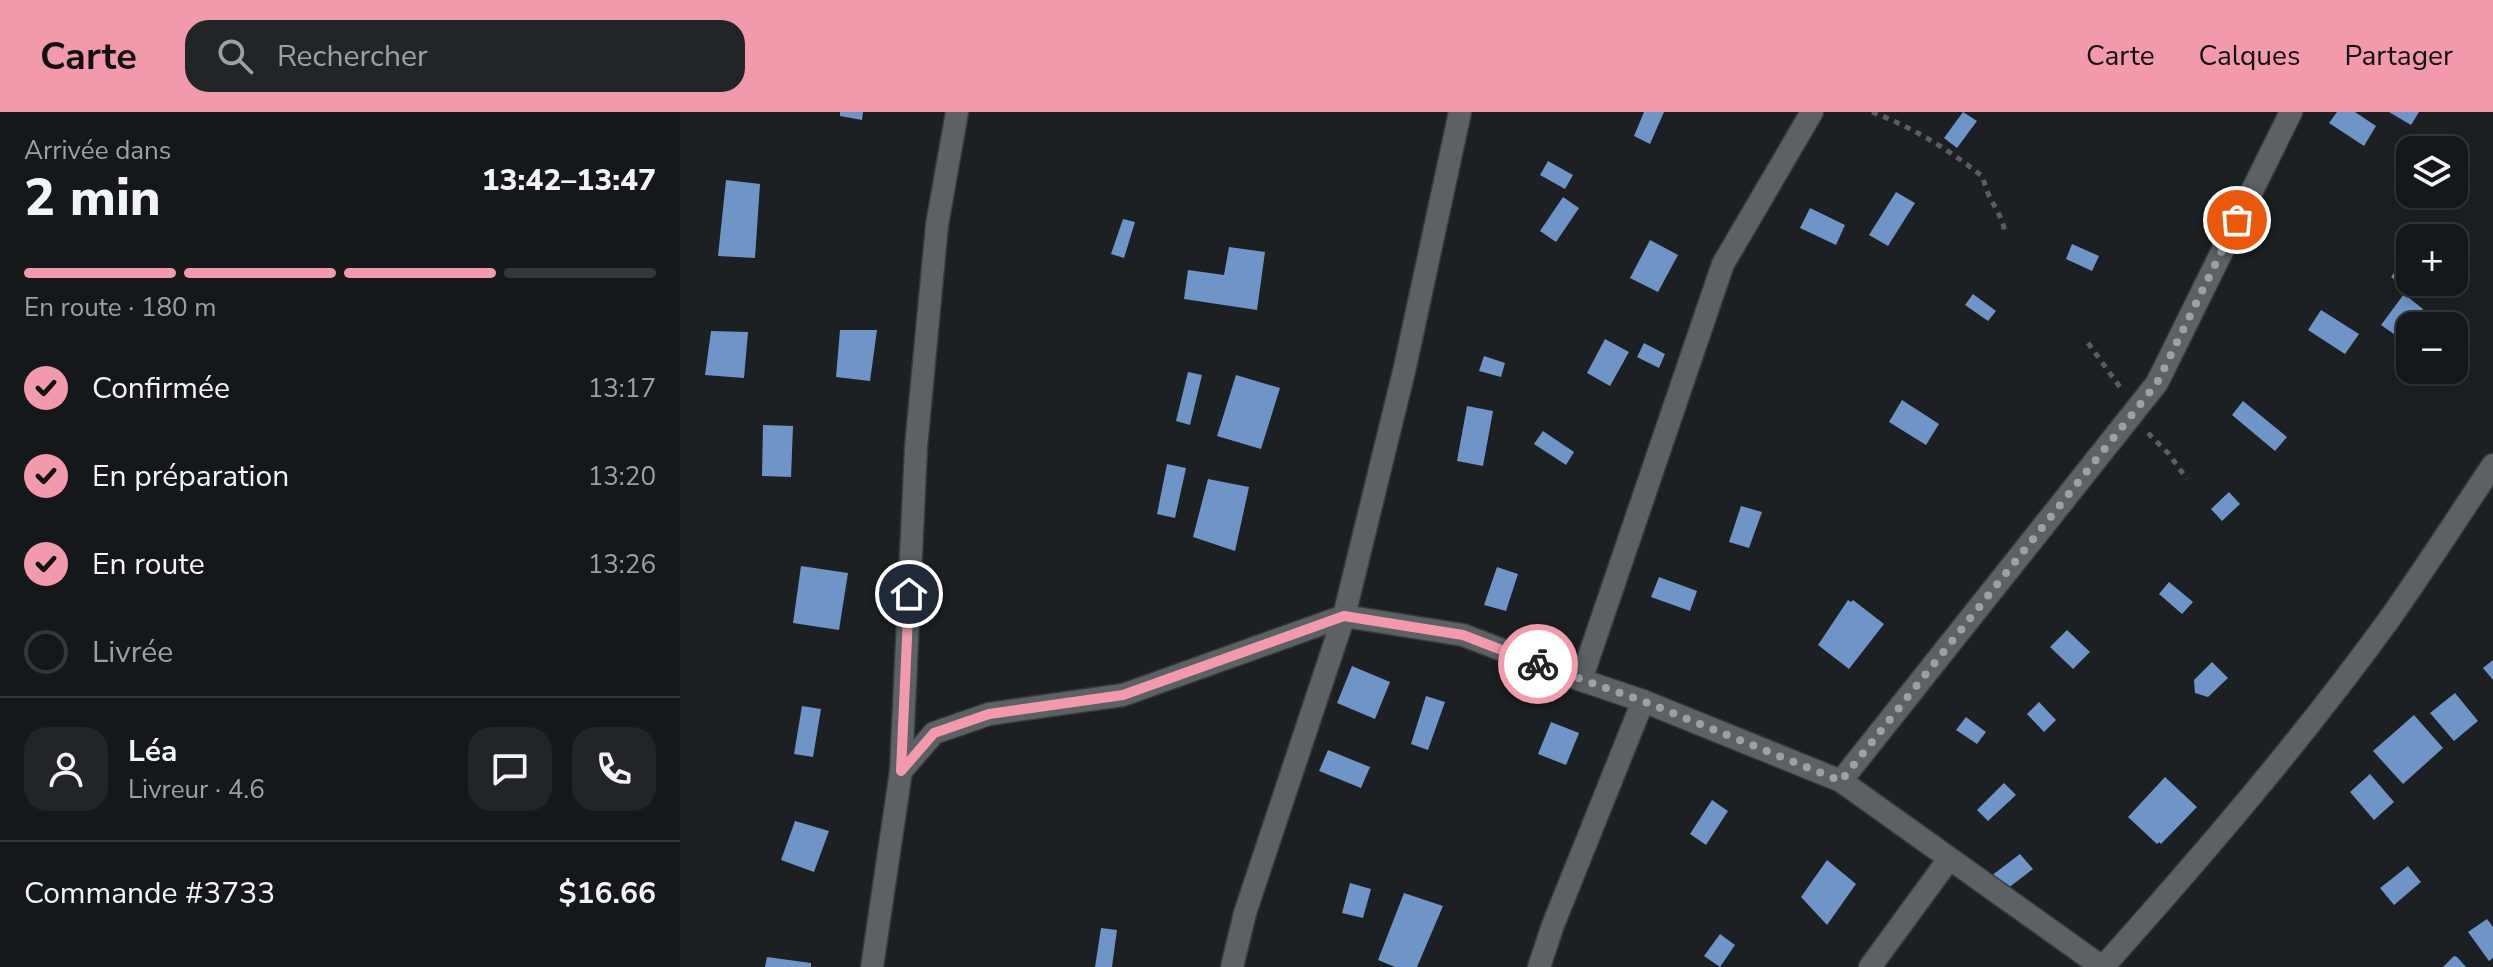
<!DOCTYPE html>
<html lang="fr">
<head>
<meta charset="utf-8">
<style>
  :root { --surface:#15181a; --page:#222527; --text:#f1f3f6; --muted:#9da0a2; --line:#343739; --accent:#f29aac }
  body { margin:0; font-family:"Nunito Sans",sans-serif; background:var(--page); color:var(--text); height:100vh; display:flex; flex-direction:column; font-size:30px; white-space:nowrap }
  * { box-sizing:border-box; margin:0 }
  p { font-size:26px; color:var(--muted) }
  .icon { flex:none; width:44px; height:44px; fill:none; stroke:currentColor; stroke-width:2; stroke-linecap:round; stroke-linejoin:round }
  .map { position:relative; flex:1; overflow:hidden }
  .panel { display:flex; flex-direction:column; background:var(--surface); width:680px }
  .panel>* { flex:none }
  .buttons { position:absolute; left:1716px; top:24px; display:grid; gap:16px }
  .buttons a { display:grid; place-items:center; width:72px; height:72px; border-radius:16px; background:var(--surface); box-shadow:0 4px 12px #0003,0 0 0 2px var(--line); font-size:40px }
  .pin { position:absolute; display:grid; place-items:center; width:68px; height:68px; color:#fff; margin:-34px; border:4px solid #fff; border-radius:50%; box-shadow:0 2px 8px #0007 }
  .courier { position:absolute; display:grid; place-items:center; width:80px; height:80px; margin:-40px; border:6px solid #f29aac; border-radius:50%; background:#fff; color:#222; box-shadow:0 2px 10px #0007 }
  .head em { font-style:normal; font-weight:800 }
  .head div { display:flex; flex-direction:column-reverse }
  .head { display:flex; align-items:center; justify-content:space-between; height:136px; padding:0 24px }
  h1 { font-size:52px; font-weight:800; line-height:60px }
  .bar { display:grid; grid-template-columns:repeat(4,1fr); gap:12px 8px; align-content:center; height:96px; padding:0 24px }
  .bar i { height:10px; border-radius:6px; background:var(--line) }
  .bar .on { background:var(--accent) }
  .bar p { grid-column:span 4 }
  .line { display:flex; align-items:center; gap:20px; padding:0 24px; border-top:2px solid var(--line) }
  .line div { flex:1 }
  .round { display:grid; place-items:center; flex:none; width:84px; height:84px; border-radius:24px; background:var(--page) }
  ol { padding:0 24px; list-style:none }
  li { display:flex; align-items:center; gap:24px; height:88px }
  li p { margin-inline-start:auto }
  li .icon { padding:8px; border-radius:50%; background:var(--accent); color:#111; stroke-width:4 }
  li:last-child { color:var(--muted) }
  li i { width:44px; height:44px; border:4px solid var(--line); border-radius:50% }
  header { display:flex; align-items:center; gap:48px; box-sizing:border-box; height:112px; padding:0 40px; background:var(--accent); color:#111 }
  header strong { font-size:38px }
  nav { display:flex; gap:44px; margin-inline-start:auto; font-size:28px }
  .search { width:560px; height:72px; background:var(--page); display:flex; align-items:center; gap:20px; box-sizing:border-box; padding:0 28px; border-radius:24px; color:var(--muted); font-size:30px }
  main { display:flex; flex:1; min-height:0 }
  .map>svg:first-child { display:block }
  .building { fill:#6f94c7 }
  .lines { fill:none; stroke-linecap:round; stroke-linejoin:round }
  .minor-casing { stroke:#363a3c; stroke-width:25 }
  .path { stroke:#5a5e60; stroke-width:5; stroke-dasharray:6 6; stroke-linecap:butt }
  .minor { stroke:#5c6164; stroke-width:22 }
  .done { stroke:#9da1a2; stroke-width:8; stroke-dasharray:0 14.4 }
  .route { stroke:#f29aac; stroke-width:10 }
</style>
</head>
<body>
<header>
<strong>Carte</strong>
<div class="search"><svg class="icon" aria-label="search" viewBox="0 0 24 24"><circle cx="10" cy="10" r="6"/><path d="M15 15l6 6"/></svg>Rechercher</div>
<nav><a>Carte</a><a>Calques</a><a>Partager</a></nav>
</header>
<main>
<section class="panel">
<div class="head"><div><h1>2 min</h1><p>Arrivée dans</p></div><em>13:42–13:47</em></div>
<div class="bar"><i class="on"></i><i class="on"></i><i class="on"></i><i></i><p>En route · 180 m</p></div>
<ol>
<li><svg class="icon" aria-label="check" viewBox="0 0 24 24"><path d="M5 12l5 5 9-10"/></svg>Confirmée<p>13:17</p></li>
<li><svg class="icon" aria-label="check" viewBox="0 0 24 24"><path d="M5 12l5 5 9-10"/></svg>En préparation<p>13:20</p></li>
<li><svg class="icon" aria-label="check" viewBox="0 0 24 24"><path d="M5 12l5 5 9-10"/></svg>En route<p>13:26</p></li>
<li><i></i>Livrée</li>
</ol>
<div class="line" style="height:144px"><a class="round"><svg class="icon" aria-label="person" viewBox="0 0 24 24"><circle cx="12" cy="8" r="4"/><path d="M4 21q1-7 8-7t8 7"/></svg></a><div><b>Léa</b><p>Livreur · 4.6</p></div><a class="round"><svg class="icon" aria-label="chat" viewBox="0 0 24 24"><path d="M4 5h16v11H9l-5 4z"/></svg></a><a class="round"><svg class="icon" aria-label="phone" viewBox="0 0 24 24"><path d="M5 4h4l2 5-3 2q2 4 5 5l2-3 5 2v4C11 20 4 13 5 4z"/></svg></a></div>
<div class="line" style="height:104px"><div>Commande #3733</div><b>$16.66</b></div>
</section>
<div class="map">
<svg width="1813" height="855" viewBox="0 0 1813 855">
  <rect width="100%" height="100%" fill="#1c2023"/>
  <!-- building -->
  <g class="building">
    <polygon points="160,0 183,0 182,8 160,4"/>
    <polygon points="964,0 984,0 970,32 954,24"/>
    <polygon points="1283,0 1297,9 1277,36 1264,26"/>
    <polygon points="1657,0 1675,0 1696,14 1684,34 1649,11"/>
    <polygon points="1709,0 1739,0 1731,13"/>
    <polygon points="868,49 893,63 885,77 860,63"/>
    <polygon points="46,68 80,72 75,146 38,144"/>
    <polygon points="1216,80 1235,91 1208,134 1189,123"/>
    <polygon points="883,85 899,96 876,130 860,119"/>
    <polygon points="1130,96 1165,113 1156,133 1120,116"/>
    <polygon points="443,107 455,110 444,146 431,142"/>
    <polygon points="1759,113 1773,122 1771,126 1750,126"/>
    <polygon points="970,128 998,143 978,180 950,166"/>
    <polygon points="1392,132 1419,144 1412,159 1386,147"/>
    <polygon points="549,135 585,140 577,198 504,187 508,158 544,163"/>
    <polygon points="1719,154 1730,161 1730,170 1735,170 1730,178 1711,165"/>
    <polygon points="1293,182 1316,199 1308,209 1285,193"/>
    <polygon points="1724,182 1743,197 1721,227 1701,213"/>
    <polygon points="1641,198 1679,222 1665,242 1628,218"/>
    <polygon points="160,218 197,218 190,269 156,265"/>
    <polygon points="31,219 68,220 64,266 25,263"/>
    <polygon points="925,227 949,240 930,274 907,261"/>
    <polygon points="964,231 985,242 979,256 957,245"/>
    <polygon points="804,244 825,251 821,265 799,259"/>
    <polygon points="508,260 522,263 510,313 496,309"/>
    <polygon points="556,263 600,276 581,337 537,324"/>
    <polygon points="1222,288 1259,312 1246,333 1209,310"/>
    <polygon points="1563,289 1607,325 1595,339 1552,303"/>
    <polygon points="787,294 813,299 803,354 777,349"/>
    <polygon points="83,313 113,314 111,365 82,364"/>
    <polygon points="863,319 894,340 886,353 854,332"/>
    <polygon points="487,352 506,356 495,406 477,402"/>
    <polygon points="528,367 569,375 555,439 513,425"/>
    <polygon points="1549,380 1560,392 1542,409 1531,397"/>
    <polygon points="1061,394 1082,400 1069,436 1049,430"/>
    <polygon points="121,454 168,461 159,518 113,511"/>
    <polygon points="817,455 838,462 826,499 804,493"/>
    <polygon points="979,465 1017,479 1010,499 971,485"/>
    <polygon points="1489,470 1513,490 1502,502 1479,482"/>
    <polygon points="1168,488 1171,490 1173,488 1204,512 1169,557 1138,533"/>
    <polygon points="1387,518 1410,540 1393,557 1370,535"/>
    <polygon points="1813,548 1813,568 1803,556"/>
    <polygon points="1532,550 1548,566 1528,585 1515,581 1514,568"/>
    <polygon points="672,554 710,570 695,607 657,591"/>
    <polygon points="1775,581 1798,609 1774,629 1750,601"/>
    <polygon points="746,584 765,590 748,638 731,632"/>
    <polygon points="1359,590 1376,608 1364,620 1347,602"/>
    <polygon points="122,594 141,597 133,645 114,642"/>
    <polygon points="1734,603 1763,636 1723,672 1693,639"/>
    <polygon points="1286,605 1306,620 1297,632 1276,618"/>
    <polygon points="871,610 899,621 886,653 858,642"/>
    <polygon points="648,638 690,655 681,676 639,659"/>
    <polygon points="1690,662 1714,690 1694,708 1670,680"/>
    <polygon points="1485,665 1517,695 1481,732 1479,730 1477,732 1448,705"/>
    <polygon points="1324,671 1336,683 1308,709 1297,698"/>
    <polygon points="1032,688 1048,699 1026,733 1010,722"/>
    <polygon points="115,709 149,719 134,760 101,748"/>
    <polygon points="1340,742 1353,757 1323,780 1311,764"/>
    <polygon points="1147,748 1176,772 1147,813 1121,785"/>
    <polygon points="1728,754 1741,770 1714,793 1700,776"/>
    <polygon points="670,771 691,777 683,806 662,801"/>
    <polygon points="724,781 763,794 737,855 715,855 698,848"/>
    <polygon points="1807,807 1813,815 1813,846 1809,849 1788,820"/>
    <polygon points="421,816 437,818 432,855 415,855"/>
    <polygon points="1040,822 1055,833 1040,855 1024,844"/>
    <polygon points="1774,844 1777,845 1786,855 1763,855"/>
    <polygon points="87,845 131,851 131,855 85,855"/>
  </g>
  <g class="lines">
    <defs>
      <g id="minor">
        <polyline points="901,568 1043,152 1132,0"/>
        <polyline points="221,659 254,621 309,602 443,583 664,504 783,523 901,568 963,589 1161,669 1422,855"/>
        <polyline points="1161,669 1477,271 1611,0"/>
        <polyline points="192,855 221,659 236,335 257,113 277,0"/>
        <polyline points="552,855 565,801 664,504 725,255 780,0"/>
        <polyline points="859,855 873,813 963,589"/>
        <polyline points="1190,855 1269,747"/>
        <path d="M 1423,855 C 1523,743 1620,630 1708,509 C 1744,458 1778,405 1813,353"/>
      </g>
    </defs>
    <!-- minor casing -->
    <use href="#minor" class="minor-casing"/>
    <!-- path -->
    <g class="path">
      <path d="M 1192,0 C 1232,15 1270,38 1303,65 C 1307,89 1324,102 1325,123"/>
      <polyline points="1408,231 1440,275"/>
      <polyline points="1468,321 1488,341 1507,367"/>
    </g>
    <!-- minor -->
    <use href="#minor" class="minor"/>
  </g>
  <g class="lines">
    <!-- done -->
    <polyline class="done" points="858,552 963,589 1161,669 1477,271 1557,108"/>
    <!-- route -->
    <polyline class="route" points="229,482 221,659 254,621 309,602 443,583 664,504 783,523 858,552"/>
  </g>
</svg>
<div class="buttons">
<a><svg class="icon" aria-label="layers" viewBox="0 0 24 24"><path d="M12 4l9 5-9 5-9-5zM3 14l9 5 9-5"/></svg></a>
<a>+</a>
<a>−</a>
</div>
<div class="pin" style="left:1557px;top:108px;background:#ea580c"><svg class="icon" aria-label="bag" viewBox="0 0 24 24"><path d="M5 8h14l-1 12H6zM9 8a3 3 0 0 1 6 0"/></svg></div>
<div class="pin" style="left:229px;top:482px;background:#1f2937"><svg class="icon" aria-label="home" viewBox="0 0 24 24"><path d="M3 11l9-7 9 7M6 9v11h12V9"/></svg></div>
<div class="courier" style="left:858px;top:552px"><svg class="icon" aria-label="bike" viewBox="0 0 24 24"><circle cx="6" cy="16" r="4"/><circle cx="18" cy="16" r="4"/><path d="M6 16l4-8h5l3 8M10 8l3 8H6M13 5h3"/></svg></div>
</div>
</main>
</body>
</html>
